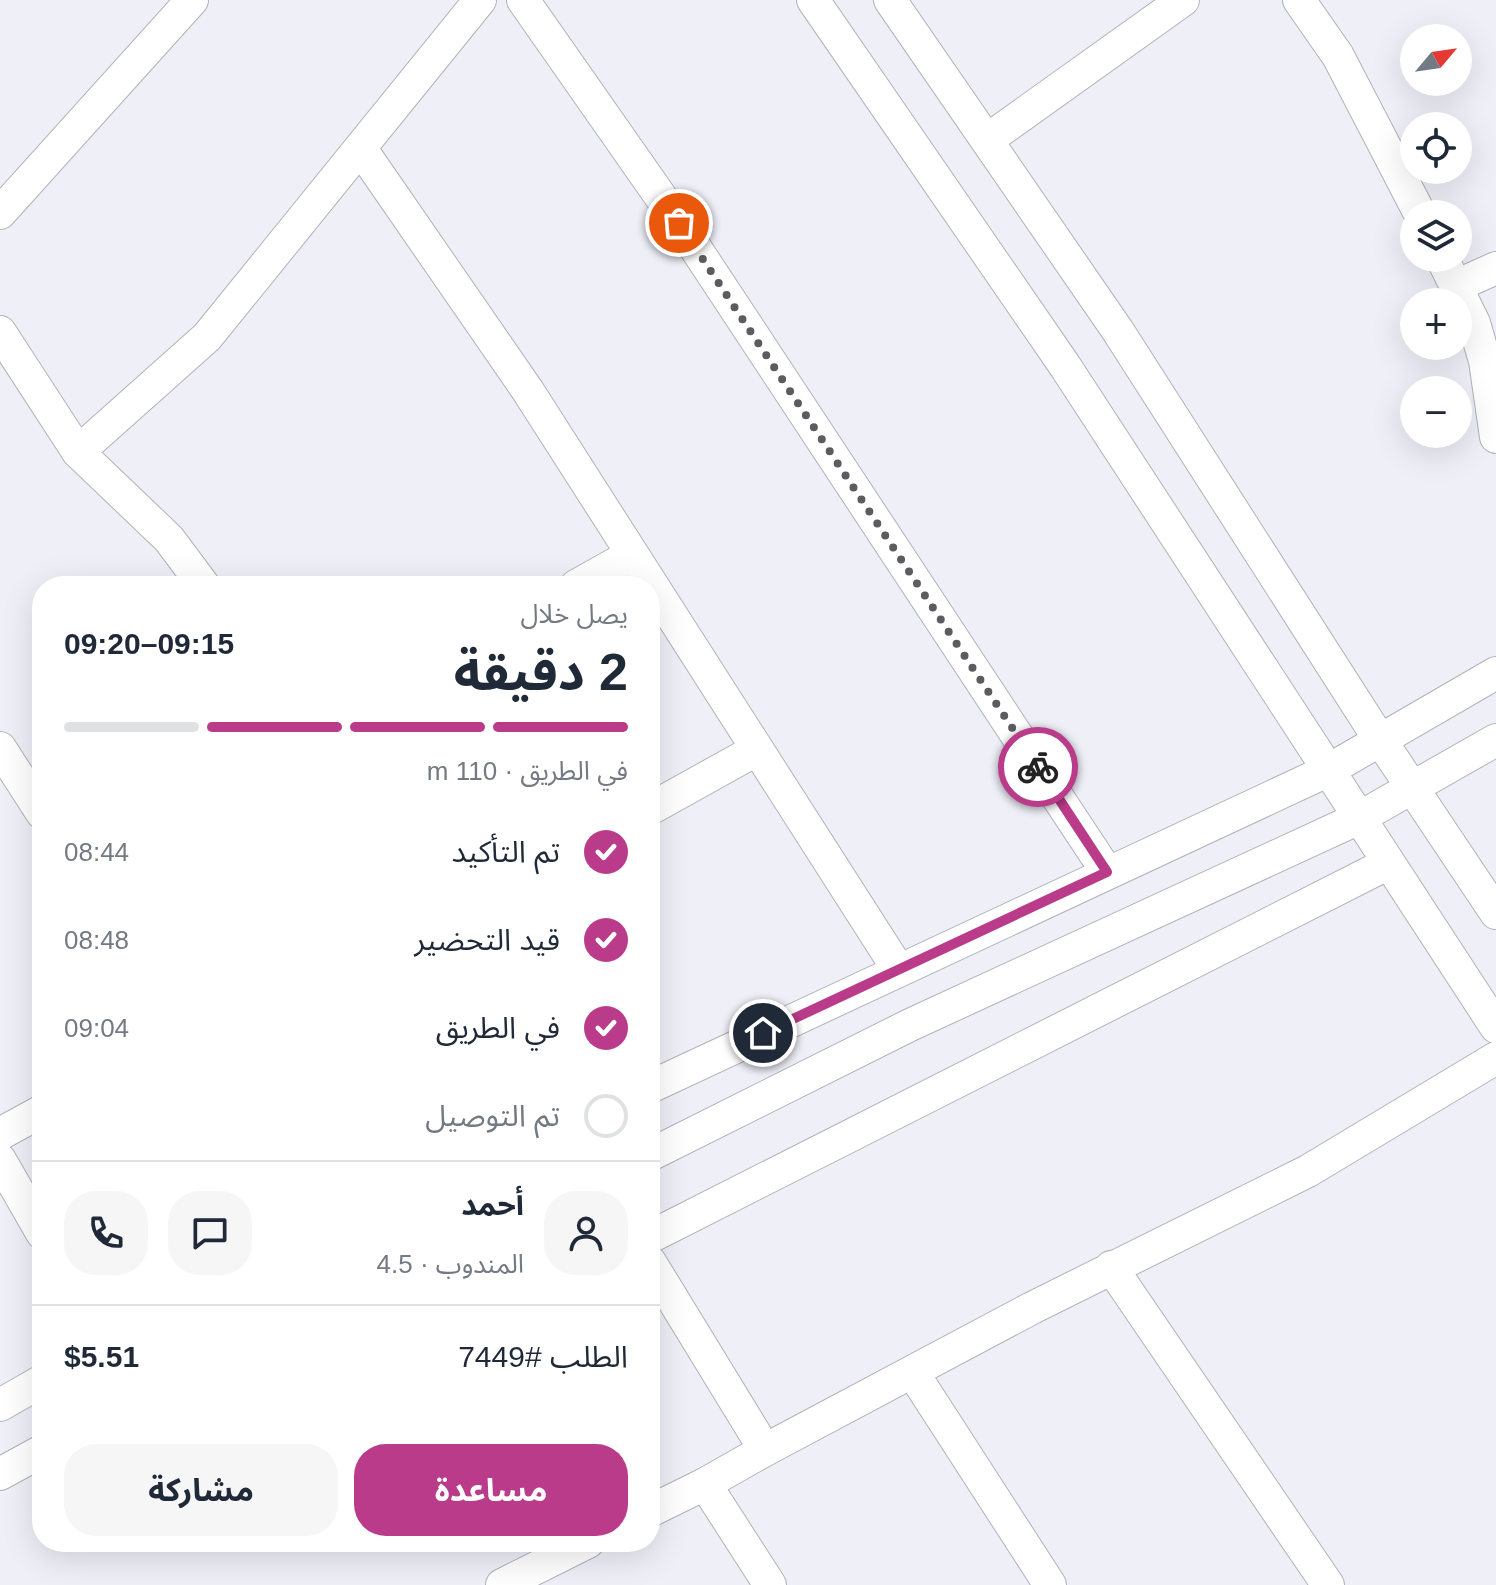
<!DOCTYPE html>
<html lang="ar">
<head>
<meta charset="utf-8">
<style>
  :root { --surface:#fff; --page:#f6f6f7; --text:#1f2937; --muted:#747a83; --line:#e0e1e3; --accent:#ba3b89 }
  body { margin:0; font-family:Helvetica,"Noto Sans Arabic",sans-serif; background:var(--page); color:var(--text); direction:rtl; height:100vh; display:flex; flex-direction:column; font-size:30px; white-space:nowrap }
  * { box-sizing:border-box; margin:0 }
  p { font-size:26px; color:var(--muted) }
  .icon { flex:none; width:44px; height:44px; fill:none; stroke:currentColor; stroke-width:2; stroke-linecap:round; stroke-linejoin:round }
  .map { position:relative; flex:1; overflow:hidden; direction:ltr }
  .details { position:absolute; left:32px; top:576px; width:628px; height:976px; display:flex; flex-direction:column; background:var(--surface); border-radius:32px; box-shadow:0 8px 32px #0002; direction:rtl }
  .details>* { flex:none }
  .needle { width:52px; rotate:61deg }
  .tools { position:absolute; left:1400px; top:24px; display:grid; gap:16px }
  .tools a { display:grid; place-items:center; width:72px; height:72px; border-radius:50%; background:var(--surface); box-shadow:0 8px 32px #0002; font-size:40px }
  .pin { position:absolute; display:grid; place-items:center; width:68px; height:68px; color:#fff; margin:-34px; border:4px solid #fff; border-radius:50%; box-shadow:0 2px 8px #0007 }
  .courier { position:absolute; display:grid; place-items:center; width:80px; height:80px; margin:-40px; border:6px solid #ba3b89; border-radius:50%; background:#fff; color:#222; box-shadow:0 2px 10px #0007 }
  .overview em { font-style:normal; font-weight:700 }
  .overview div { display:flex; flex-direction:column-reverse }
  .overview { display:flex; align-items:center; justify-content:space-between; height:136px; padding:0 32px }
  h1 { font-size:52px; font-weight:700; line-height:60px }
  .bar { display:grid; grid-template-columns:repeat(4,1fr); gap:12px 8px; align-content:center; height:96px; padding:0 32px }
  .bar i { height:10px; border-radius:6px; background:var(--line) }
  .bar .active { background:var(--accent) }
  .bar p { grid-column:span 4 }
  .line { display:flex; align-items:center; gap:20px; padding:0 32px; border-top:2px solid var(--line) }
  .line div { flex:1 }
  .round { display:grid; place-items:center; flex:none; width:84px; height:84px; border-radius:32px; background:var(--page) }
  ol { padding:0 32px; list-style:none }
  li { display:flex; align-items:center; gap:24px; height:88px }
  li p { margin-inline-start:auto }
  li .icon { padding:8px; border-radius:50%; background:var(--accent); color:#fff; stroke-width:4 }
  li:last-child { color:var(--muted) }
  li i { width:44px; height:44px; border:4px solid var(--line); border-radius:50% }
  .cta { display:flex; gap:16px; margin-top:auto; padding:16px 32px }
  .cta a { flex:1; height:92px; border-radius:32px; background:var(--accent); color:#fff; font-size:32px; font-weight:700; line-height:92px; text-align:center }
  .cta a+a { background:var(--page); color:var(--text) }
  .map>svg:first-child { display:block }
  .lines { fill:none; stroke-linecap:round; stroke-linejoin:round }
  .minor-casing { stroke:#b1b2ba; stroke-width:34 }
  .minor { stroke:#fff; stroke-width:32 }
  .done { stroke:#5b5b60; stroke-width:8; stroke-dasharray:0 14.4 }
  .route { stroke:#ba3b89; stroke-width:10 }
</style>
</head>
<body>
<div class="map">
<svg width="1496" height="1585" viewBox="0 0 1496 1585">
  <rect width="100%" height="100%" fill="#eeeff7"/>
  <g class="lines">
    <defs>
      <g id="minor">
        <polyline points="523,0 679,223 1107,872"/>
        <polyline points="813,0 1065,366 1496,1027"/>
        <polyline points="890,0 1118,331 1369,723 1496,913"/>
        <polyline points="1299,0 1338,56 1420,214"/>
        <polyline points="987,140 1183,0"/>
        <polyline points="361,149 528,391 898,969"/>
        <polyline points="0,213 192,0"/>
        <polyline points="1442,258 1474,323 1485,361 1496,437"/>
        <polyline points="1456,286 1496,268"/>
        <polyline points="0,332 78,452 169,539 204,586"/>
        <polyline points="78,452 207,337 480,0"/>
        <polyline points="576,586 631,555"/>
        <polyline points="0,748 42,813"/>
        <polyline points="650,809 756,750"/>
        <polyline points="650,1087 1327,771 1496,673"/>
        <polyline points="0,1134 42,1111"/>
        <polyline points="650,1155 910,1025 1357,819 1496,740"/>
        <polyline points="0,1160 42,1233"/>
        <polyline points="650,1237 1387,864"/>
        <polyline points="650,1262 765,1450 705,1484 770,1585"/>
        <polyline points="1111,1267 1328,1585"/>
        <polyline points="913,1373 1050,1585"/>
        <polyline points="0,1405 42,1381"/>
        <polyline points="765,1450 1032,1308 1308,1171 1496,1058"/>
        <polyline points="0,1474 42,1451"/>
        <polyline points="650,1511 705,1484"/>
        <polyline points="502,1585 588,1542"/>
      </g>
    </defs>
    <!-- minor casing -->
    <use href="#minor" class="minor-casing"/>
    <!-- minor -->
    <use href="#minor" class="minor"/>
  </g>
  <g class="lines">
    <!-- done -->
    <polyline class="done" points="679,223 1038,767"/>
    <!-- route -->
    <polyline class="route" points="763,1033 1107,872 1038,767"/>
  </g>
</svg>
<div class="tools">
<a><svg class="needle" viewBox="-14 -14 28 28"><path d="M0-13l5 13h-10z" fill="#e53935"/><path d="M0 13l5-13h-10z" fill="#747a83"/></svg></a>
<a><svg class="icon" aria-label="locate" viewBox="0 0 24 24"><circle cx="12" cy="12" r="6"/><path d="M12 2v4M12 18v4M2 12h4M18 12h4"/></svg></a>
<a><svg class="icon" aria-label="layers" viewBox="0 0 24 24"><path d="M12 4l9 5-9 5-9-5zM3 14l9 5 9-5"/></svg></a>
<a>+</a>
<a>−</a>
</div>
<div class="pin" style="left:679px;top:223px;background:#ea580c"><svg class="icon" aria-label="bag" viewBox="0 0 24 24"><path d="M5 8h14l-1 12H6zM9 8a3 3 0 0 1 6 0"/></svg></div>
<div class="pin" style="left:763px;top:1033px;background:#1f2937"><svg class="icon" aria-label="home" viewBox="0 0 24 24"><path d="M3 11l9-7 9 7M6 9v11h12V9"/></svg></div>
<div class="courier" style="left:1038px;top:767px"><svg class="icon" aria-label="bike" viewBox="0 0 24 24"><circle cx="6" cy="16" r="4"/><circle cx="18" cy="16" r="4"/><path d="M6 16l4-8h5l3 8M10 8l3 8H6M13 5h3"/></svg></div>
<section class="details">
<div class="overview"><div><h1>2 دقيقة</h1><p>يصل خلال</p></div><em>09:15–09:20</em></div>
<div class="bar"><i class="active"></i><i class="active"></i><i class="active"></i><i></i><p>في الطريق · 110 m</p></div>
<ol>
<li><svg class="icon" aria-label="check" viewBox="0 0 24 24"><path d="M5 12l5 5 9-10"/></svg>تم التأكيد<p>08:44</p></li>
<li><svg class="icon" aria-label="check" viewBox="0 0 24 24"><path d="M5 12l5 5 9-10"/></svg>قيد التحضير<p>08:48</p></li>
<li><svg class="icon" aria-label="check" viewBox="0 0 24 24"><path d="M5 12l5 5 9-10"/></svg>في الطريق<p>09:04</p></li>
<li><i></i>تم التوصيل</li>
</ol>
<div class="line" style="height:144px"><a class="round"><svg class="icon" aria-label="person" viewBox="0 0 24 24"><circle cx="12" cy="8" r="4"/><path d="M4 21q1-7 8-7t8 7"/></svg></a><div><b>أحمد</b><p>المندوب · 4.5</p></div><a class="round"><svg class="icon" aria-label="chat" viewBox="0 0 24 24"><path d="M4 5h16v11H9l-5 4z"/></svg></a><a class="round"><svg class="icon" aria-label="phone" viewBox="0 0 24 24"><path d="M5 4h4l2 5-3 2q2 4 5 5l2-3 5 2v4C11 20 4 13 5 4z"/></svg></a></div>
<div class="line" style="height:104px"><div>الطلب #7449</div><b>$5.51</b></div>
<div class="cta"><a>مساعدة</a><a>مشاركة</a></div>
</section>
</div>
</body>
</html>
